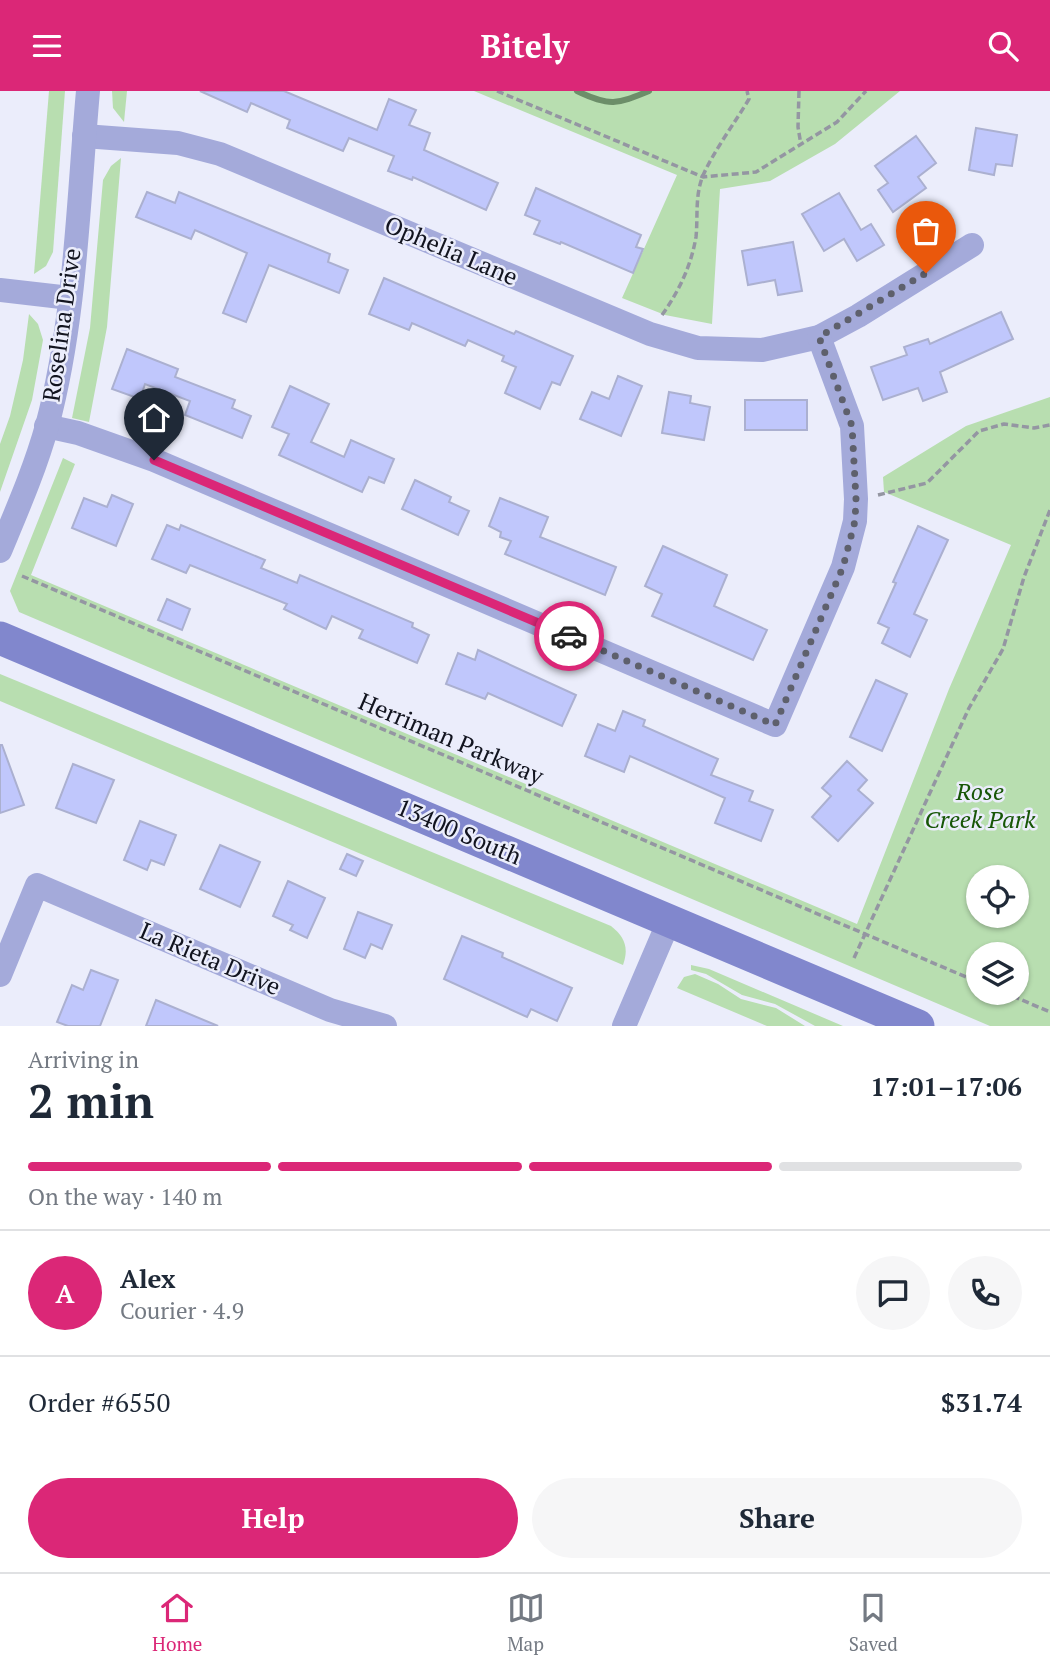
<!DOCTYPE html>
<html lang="en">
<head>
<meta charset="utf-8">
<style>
  :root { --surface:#fff; --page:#f6f6f7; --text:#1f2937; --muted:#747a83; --line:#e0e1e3; --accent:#db2777 }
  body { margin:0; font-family:"PT Serif",serif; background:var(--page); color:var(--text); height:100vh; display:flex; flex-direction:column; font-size:26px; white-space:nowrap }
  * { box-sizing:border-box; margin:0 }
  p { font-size:23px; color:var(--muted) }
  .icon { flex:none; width:38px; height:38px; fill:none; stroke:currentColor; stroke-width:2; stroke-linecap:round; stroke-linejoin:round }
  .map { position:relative; height:935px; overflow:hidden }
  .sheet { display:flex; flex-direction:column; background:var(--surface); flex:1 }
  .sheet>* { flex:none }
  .fabs { position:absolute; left:966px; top:774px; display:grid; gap:14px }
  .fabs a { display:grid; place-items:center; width:63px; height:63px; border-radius:50%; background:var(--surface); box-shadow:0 2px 5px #0004; font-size:35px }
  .pin { position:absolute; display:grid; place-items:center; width:60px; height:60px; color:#fff; margin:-72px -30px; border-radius:50% 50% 50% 0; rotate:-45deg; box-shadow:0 0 7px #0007 }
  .pin .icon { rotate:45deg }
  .courier { position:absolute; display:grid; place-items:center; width:70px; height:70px; margin:-35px; border:5px solid #db2777; border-radius:50%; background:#fff; color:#222; box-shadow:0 2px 9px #0007 }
  .overview em { font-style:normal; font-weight:800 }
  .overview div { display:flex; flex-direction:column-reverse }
  .overview { display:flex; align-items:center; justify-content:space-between; height:119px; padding:0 28px }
  h1 { font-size:46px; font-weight:800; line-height:52px }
  .bar { display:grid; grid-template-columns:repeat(4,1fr); gap:10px 7px; align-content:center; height:84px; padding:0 28px }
  .bar i { height:9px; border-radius:5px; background:var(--line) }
  .bar .on { background:var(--accent) }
  .bar p { grid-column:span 4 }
  .line { display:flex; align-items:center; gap:18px; padding:0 28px; border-top:2px solid var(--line) }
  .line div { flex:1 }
  .round { display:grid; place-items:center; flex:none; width:74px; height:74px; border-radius:37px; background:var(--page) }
  .action { display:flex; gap:14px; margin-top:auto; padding:14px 28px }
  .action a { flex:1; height:80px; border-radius:42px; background:var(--accent); color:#fff; font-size:28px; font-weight:800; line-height:80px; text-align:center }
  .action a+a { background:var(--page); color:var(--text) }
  header { display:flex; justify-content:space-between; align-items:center; height:91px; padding:0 28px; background:var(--accent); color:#fff; font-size:32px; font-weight:800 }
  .tabs { display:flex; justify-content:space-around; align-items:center; height:98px; border-top:2px solid var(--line); background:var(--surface); font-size:19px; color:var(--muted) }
  .tabs a { display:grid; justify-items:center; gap:4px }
  .tabs .on { color:var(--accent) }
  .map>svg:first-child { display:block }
  .green { fill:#b8deb0; fill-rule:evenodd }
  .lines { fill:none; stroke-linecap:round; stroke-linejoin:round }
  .stream { stroke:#6c8e69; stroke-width:6 }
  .building { fill:#c0c7fc; stroke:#abb0d0; stroke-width:2 }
  .path { stroke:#9496a2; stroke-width:3.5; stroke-dasharray:7 3.5; stroke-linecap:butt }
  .minor { stroke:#a4aada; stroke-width:24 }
  .secondary { stroke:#8187cd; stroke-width:33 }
  .done { stroke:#5e606c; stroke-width:7; stroke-dasharray:0 12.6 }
  .route { stroke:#db2777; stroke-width:9 }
  .labels { text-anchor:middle; stroke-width:5; stroke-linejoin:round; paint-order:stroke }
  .street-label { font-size:24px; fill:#12141f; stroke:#ebedfb }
  .park-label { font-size:24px; font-style:italic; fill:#175607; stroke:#ebedfb }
</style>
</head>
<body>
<header><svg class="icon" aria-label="menu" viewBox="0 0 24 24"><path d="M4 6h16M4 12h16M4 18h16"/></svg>Bitely<svg class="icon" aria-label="search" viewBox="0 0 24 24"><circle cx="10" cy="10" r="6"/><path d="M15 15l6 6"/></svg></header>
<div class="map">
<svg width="1050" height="935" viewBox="0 0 1050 935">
  <rect width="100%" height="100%" fill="#ebedfb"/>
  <!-- green -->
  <g class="green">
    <polygon points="49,0 65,0 53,161 46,175 34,183"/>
    <polygon points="112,0 127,0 124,31 113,17"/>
    <polygon points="474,0 900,0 835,53 770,90 720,98 712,233 665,224 622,207 677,84"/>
    <polygon points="121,67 107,236 89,331 72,327 90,237 103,89 111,75"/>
    <polygon points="29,223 38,233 43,249 32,309 0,401 0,353 10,325 23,269"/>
    <path d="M 1050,306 L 1050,935 L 990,935 L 19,521 L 10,500 L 63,367 L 75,373 L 31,484 L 857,833 L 949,598 L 1011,454 L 884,401 L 883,386 L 966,335 ZM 978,786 L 1017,786 L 1017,824 L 978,824 ZM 978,863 L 1017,863 L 1017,901 L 978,901 Z"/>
    <path d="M 0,583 L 611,835 C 625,846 629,857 623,874 L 0,610 Z"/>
    <polygon points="691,874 709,878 843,935 815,935 775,913 742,904 706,883 691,879"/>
    <polygon points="695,883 718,893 741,908 776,917 805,935 767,935 677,897 684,886"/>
  </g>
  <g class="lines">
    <!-- stream -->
    <path class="stream" d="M 577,0 C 610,16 617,13 649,0"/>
  </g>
  <!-- building -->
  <g class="building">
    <polygon points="200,0 284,0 377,39 389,8 416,19 409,34 430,42 424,59 498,92 486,119 413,86 412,89 388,80 394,65 349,47 343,60 287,37 290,29 251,12 247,21"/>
    <polygon points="976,37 1017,44 1012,75 996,73 994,84 969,79"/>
    <polygon points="916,45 936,72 918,86 926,97 893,121 878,99 888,92 875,75"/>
    <polygon points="536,97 641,144 636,156 643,158 633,182 561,151 560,153 534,143 540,130 525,124"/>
    <polygon points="147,101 175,112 179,101 330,163 328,171 348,179 339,202 269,174 246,231 223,222 247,162 195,139 191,148 136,126"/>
    <polygon points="839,102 861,139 871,133 884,154 857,170 844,148 824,160 802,123"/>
    <polygon points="793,151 802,200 778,204 775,189 748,194 742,160"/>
    <polygon points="384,187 514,243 516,240 573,265 560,294 552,291 540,318 505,302 516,276 502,270 504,265 468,249 465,255 412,232 409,239 369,223"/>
    <polygon points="1001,221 1013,248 940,281 947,301 923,310 918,297 883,309 871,276 907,264 904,256 928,248 930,253"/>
    <polygon points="127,258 178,278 175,286 235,309 232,317 251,325 242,347 185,324 190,310 145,293 140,308 112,298"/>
    <polygon points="618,285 642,295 621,345 580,328 592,301 609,308"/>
    <polygon points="290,295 329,313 311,351 344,366 351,349 394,368 384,392 369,386 362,401 279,364 289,343 272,336"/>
    <polygon points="669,301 691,305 690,312 710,316 704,349 662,342"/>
    <rect x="745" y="309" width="62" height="30"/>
    <polygon points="415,389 451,406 449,411 469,420 458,444 402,418"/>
    <polygon points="112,404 133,413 116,455 72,437 84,407 107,416"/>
    <polygon points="500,407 548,426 540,446 616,476 605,504 505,463 511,450 500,446 501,441 489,435"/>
    <polygon points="167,434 179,439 181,434 265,469 261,477 297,492 300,484 413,532 412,536 429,544 417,572 359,547 363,539 332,525 326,538 284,518 287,513 190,474 186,482 152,468"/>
    <polygon points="918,435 948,449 914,523 927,529 910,566 882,552 889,537 878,532 896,492 893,491"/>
    <polygon points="663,455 727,484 714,515 767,539 753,569 652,525 662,503 645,495"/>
    <polygon points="167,508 190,518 182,539 158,529"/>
    <polygon points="478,559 576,604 562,635 488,602 485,608 446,593 458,562 475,569"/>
    <polygon points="876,589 907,603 882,660 850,646"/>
    <polygon points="623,620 645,629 643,635 718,668 711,684 753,700 749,710 773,719 761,750 715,732 725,707 630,665 624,681 585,665 598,633 615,640"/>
    <polygon points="0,654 2,654 24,714 0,722"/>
    <polygon points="847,670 867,689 858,699 873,712 838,750 812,726 831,705 822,697"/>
    <polygon points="73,673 114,689 96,732 56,717"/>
    <polygon points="140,730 176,744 164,774 151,769 147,779 124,769"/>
    <polygon points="220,754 260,771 240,816 200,798"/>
    <polygon points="347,763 363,770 356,785 340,778"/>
    <polygon points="288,790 325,807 307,847 290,839 293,834 273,825"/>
    <polygon points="358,821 392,834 382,858 371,853 365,867 344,858"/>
    <polygon points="462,845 503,862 502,866 572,897 557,930 531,918 527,926 444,888"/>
    <polygon points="91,879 118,889 100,935 68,935 57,931 72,894 83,899"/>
    <polygon points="156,909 218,935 146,935"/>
  </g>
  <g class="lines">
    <!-- path -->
    <g class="path">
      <polyline points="497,0 703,86 756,81 837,31 866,0"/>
      <polyline points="799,0 798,36 801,54"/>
      <path d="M 662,224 C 679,200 691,175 696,146 C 698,126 695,107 702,87 C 711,64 736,30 749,8 L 747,0"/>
      <polyline points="878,404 927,392 979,340 1004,333 1034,337 1050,334"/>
      <polyline points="22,485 978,891"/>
      <polyline points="854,867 969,617 1003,558 1024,486 1050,419"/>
      <polyline points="1003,901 1050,921"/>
    </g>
    <!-- minor -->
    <g class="minor">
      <polyline points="84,45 178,52 220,63 650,243 698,257 762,259 819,246 858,225 972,154"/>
      <polyline points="0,199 70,207"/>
      <polyline points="46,335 78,342 154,369 775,634 843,476 855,430 856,408 852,335 819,246"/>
      <path d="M 0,460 C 17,419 35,378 47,335 C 76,227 78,111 88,0"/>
      <polyline points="0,884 37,794 330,919 385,935"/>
      <polyline points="624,935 669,830"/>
    </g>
    <!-- secondary -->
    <polyline class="secondary" points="0,547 918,935"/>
  </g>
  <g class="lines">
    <!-- done -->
    <polyline class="done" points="569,545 775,634 843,476 855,430 856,408 852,335 819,246 926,182"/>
    <!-- route -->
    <polyline class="route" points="154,369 569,545"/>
  </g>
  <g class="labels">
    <!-- street labels -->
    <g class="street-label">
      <text transform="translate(451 160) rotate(23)" y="8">Ophelia Lane</text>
      <text transform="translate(62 234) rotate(-82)" y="8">Roselina Drive</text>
      <text transform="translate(451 648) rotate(23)" y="8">Herriman Parkway</text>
      <text transform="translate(459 741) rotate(23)" y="8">13400 South</text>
      <text transform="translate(210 868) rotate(23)" y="8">La Rieta Drive</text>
    </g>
    <!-- park labels -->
    <g class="park-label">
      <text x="980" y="709">Rose<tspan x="980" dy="28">Creek Park</tspan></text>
    </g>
  </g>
</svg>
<div class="fabs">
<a><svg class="icon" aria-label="locate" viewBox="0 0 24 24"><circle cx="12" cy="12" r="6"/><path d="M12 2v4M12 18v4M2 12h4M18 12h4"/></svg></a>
<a><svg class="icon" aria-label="layers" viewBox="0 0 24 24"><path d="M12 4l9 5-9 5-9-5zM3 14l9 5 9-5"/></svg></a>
</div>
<div class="pin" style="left:926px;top:182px;background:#ea580c"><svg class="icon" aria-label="bag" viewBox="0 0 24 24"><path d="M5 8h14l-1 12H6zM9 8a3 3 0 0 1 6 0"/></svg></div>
<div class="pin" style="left:154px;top:369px;background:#1f2937"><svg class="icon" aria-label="home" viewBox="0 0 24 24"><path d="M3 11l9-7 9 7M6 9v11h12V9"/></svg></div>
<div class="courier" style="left:569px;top:545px"><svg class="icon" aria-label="car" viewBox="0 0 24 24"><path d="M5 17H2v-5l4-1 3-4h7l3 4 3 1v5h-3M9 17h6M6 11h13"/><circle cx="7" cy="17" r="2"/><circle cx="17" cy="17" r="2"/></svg></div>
</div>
<section class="sheet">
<div class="overview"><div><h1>2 min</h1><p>Arriving in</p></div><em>17:01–17:06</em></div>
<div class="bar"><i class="on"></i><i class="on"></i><i class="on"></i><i></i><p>On the way · 140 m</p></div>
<div class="line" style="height:126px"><b class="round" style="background:var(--accent);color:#fff">A</b><div><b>Alex</b><p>Courier · 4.9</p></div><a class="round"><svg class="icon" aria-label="chat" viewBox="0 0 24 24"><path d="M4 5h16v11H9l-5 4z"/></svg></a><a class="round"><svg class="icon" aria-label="phone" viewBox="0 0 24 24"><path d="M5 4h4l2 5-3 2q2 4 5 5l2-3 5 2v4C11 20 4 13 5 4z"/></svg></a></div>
<div class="line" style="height:91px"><div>Order #6550</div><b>$31.74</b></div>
<div class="action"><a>Help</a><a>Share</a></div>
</section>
<nav class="tabs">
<a class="on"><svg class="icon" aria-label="home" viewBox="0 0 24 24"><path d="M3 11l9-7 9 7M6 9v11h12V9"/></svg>Home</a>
<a><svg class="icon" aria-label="map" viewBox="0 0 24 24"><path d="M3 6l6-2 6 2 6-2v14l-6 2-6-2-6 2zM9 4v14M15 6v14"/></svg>Map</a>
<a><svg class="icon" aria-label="saved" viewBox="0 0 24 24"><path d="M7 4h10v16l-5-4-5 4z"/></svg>Saved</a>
</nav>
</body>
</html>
